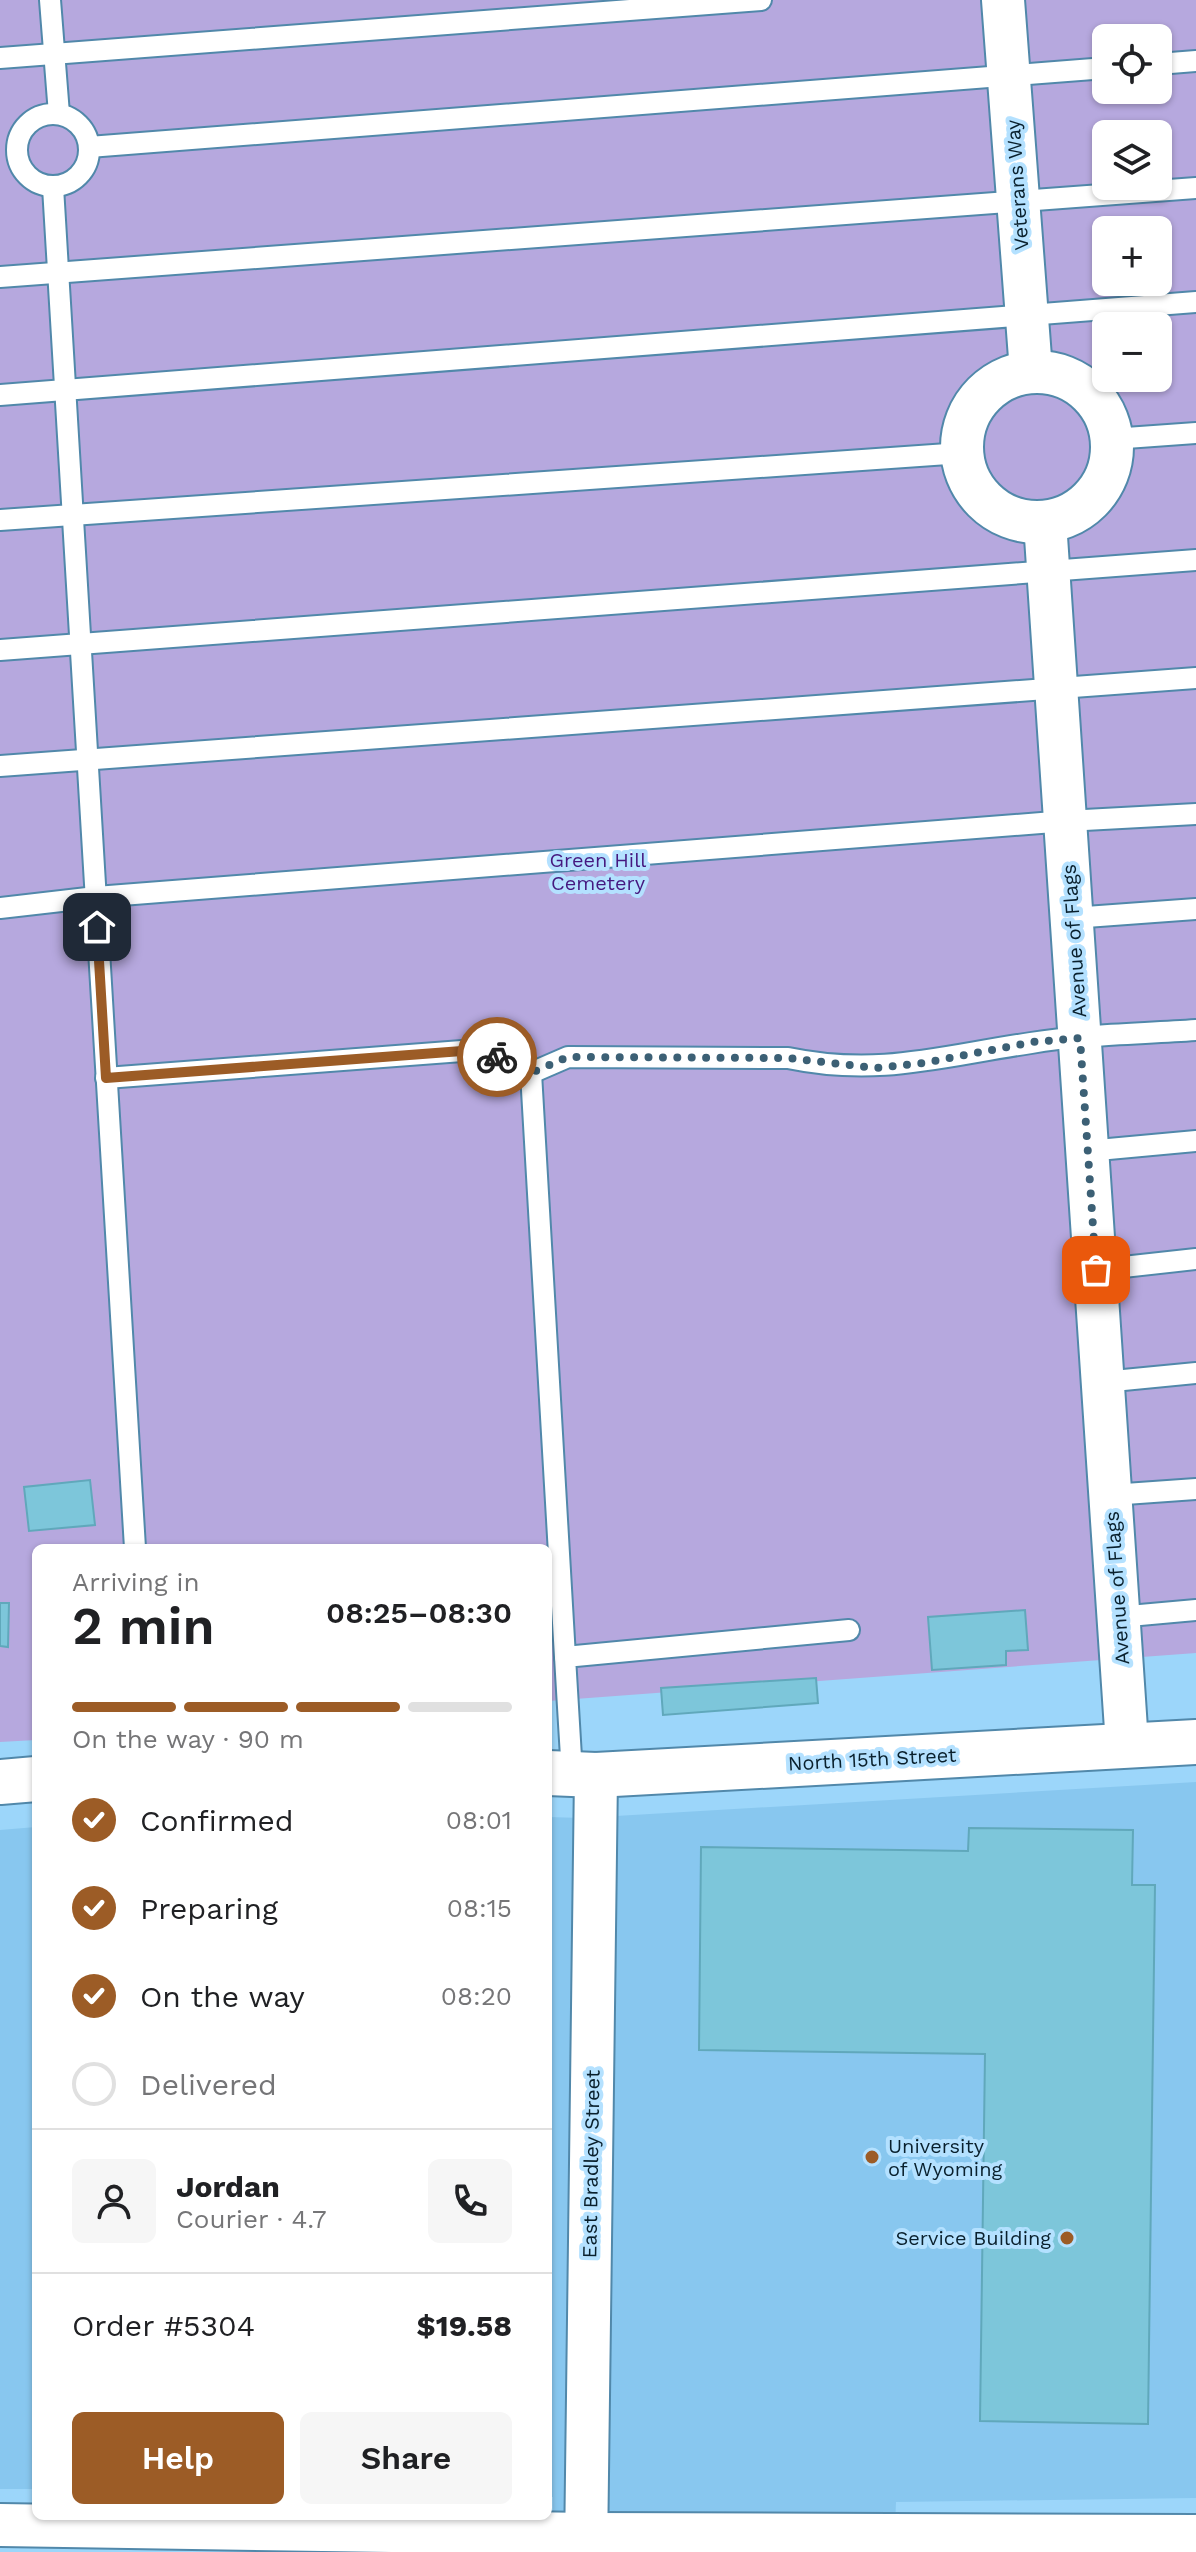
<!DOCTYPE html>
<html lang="en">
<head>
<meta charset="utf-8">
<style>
  :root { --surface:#fff; --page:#f6f6f6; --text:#202124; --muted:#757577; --line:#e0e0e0; --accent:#9c5c26 }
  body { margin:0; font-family:"Work Sans",sans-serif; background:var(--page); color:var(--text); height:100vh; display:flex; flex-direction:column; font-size:30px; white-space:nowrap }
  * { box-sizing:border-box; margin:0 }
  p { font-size:26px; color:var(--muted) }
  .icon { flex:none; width:44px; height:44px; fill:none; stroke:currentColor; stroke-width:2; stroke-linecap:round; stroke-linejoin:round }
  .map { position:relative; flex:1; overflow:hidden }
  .panel { position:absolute; left:32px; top:1544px; width:520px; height:976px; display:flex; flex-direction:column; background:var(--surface); border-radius:12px; box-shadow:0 2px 6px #0004 }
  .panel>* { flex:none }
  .buttons { position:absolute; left:1092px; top:24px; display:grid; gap:16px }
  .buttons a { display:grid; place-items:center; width:80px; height:80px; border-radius:12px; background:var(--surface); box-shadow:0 2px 6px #0004; font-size:40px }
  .pin { position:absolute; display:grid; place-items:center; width:68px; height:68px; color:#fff; margin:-34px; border-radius:16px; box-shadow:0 4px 12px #0006 }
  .courier { position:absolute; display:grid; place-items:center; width:80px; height:80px; margin:-40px; border:6px solid #9c5c26; border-radius:50%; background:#fff; color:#222; box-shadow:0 2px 10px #0007 }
  .summary em { font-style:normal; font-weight:600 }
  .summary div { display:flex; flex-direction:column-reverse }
  .summary { display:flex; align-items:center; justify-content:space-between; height:136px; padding:0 40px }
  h1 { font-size:52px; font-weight:600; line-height:60px }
  .bar { display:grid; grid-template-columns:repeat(4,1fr); gap:12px 8px; align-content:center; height:96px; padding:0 40px }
  .bar i { height:10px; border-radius:6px; background:var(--line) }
  .bar .selected { background:var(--accent) }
  .bar p { grid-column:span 4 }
  .line { display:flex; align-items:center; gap:20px; padding:0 40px; border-top:2px solid var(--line) }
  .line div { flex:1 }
  .round { display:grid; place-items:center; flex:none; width:84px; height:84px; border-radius:12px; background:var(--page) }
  ol { padding:0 40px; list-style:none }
  li { display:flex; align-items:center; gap:24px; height:88px }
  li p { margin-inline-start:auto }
  li .icon { padding:8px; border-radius:50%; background:var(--accent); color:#fff; stroke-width:4 }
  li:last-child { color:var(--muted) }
  li i { width:44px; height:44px; border:4px solid var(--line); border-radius:50% }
  .action { display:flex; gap:16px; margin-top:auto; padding:16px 40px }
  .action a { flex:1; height:92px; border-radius:12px; background:var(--accent); color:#fff; font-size:32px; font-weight:600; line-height:92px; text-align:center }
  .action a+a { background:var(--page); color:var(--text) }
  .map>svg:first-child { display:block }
  .built { fill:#88c7ef }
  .green { fill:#b6a8de; fill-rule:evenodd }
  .building { fill:#7dc6da; stroke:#60a8bb; stroke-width:2 }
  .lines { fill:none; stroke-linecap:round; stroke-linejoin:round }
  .service-casing { stroke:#5188aa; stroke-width:24 }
  .minor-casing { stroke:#5188aa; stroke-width:46 }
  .secondary-casing { stroke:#5188aa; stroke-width:48 }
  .service { stroke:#fff; stroke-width:20 }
  .minor { stroke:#fff; stroke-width:42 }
  .secondary { stroke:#fff; stroke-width:44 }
  .done { stroke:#3c6075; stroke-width:8; stroke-dasharray:0 14.4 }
  .route { stroke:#9c5c26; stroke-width:10 }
  .poi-dot { fill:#9c5c26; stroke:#b4e1ff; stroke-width:3 }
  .labels { text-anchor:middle; stroke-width:8; stroke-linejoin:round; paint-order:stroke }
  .street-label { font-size:20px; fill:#09202d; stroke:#b4e1ff }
  .park-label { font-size:20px; fill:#45187f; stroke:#b4e1ff }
  .poi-label { font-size:20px; fill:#09202d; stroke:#b4e1ff; text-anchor:start }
</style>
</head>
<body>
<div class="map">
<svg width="1196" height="2552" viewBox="0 0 1196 2552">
  <rect width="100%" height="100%" fill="#9cd6fa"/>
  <!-- built -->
  <g class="built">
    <polygon points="1196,1782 1196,2498 896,2502 894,2552 553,2552 553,2497 548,2497 548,1817 582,1818"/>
    <polygon points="36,1827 36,2489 0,2489 0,1830"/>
  </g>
  <!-- green -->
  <path class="green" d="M 0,0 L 1196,0 L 1196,1653 L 548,1701 L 548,1548 L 36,1548 L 36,1740 L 0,1742 ZM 1106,38 L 1158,38 L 1158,90 L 1106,90 ZM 1106,134 L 1158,134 L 1158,186 L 1106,186 ZM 1106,230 L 1158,230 L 1158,282 L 1106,282 ZM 1106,326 L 1158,326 L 1158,378 L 1106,378 Z"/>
  <!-- building -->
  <g class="building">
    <polygon points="90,1480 95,1525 29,1531 24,1487"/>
    <polygon points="0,1603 9,1603 8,1647 0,1646"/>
    <polygon points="1025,1610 1028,1650 1006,1651 1006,1665 932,1670 928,1617"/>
    <polygon points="816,1678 818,1703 663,1715 661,1688"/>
    <polygon points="969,1828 1133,1830 1132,1885 1155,1885 1148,2424 980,2421 985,2054 699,2050 701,1847 968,1851"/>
  </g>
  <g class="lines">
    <defs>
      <g id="service">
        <polyline points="50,0 59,114"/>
        <polyline points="0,58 761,0"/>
        <polyline points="1158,64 1196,61"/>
        <circle cx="53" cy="150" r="36"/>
        <polyline points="89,147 1106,68"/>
        <polyline points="53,187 135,1548"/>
        <polyline points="0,277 1196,188"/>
        <polyline points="0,395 1196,302"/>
        <polyline points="1112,439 1196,433"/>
        <polyline points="0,520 962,453"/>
        <polyline points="0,650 1196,560"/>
        <polyline points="0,766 1196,678"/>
        <polyline points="0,908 96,897 1066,821 1196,814"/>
        <polyline points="1072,918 1196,909"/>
        <polyline points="531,1073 565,1657"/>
        <path d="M 106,1078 L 462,1051 L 495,1056 L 531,1073 L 568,1057 L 788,1058 C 879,1077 942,1056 1031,1043 C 1085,1034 1141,1034 1196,1030"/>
        <polyline points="1087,1151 1196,1141"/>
        <polyline points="1096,1270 1196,1259"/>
        <polyline points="1103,1382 1196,1373"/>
        <polyline points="1111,1495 1196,1489"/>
        <polyline points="1118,1617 1196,1610"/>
        <polyline points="572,1774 565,1657 849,1630"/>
      </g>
      <g id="minor">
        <polyline points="1003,0 1031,371"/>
        <circle cx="1037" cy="447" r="75"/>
        <polyline points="1045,522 1127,1744"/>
        <polyline points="0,2525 587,2534 1196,2536"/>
        <polyline points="586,2552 596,1775"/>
      </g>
      <g id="secondary">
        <polyline points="548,1773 596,1775 1196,1742"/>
        <polyline points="0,1782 36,1779"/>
      </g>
    </defs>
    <!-- service casing -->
    <use href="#service" class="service-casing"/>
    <!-- minor casing -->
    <use href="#minor" class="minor-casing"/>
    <!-- secondary casing -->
    <use href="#secondary" class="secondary-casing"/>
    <!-- service -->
    <use href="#service" class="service"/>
    <!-- minor -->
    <use href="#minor" class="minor"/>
    <!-- secondary -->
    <use href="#secondary" class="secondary"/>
  </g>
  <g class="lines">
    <!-- done -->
    <polyline class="done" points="497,1057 531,1073 568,1057 788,1058 876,1068 924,1063 1033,1042 1080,1038 1096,1270"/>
    <!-- route -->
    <polyline class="route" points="97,927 106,1078 462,1051 497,1057"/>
  </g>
  <!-- markers -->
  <g class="poi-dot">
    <circle cx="872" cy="2157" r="8"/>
    <circle cx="1067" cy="2238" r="8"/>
  </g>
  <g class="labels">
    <!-- street labels -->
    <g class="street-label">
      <text transform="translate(1017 185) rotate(-94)" y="7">Veterans Way</text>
      <text transform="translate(1074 941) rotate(-94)" y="7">Avenue of Flags</text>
      <text transform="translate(1117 1588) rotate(-94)" y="7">Avenue of Flags</text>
      <text transform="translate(872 1759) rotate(-3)" y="7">North 15th Street</text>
      <text transform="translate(591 2164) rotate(-89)" y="7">East Bradley Street</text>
    </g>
    <!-- park labels -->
    <g class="park-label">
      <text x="598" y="867">Green Hill<tspan x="598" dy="23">Cemetery</tspan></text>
    </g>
    <!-- poi labels -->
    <g class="poi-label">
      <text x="888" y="2153">University<tspan x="888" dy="23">of Wyoming</tspan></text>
      <text x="1051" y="2245" text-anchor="end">Service Building</text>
    </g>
  </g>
</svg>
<div class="buttons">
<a><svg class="icon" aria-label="locate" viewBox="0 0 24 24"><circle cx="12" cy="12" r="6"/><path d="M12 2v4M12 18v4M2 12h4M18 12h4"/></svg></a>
<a><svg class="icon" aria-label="layers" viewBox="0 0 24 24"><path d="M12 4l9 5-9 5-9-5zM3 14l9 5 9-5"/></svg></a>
<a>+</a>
<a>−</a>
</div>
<div class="pin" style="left:1096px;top:1270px;background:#ea580c"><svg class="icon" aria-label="bag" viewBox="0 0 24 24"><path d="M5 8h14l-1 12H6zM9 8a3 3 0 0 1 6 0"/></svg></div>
<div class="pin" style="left:97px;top:927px;background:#1f2937"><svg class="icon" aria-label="home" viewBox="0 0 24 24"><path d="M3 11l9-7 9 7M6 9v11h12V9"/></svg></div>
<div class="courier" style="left:497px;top:1057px"><svg class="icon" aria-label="bike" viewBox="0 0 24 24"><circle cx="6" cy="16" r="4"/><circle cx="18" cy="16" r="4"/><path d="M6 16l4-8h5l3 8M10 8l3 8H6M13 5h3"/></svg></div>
<section class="panel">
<div class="summary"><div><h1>2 min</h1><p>Arriving in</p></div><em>08:25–08:30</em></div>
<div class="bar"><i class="selected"></i><i class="selected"></i><i class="selected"></i><i></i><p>On the way · 90 m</p></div>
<ol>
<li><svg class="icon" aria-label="check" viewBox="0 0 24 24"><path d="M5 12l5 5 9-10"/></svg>Confirmed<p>08:01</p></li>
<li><svg class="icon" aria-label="check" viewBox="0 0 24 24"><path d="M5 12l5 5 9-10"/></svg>Preparing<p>08:15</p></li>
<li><svg class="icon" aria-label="check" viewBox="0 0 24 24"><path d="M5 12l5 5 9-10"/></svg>On the way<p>08:20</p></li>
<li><i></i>Delivered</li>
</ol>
<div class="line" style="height:144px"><a class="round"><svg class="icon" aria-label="person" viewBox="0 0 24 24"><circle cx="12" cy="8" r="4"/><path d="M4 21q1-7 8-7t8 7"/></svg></a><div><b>Jordan</b><p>Courier · 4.7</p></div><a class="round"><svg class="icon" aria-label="phone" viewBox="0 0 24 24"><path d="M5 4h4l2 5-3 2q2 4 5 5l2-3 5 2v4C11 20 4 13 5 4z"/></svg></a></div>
<div class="line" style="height:104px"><div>Order #5304</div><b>$19.58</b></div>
<div class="action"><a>Help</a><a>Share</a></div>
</section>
</div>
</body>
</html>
